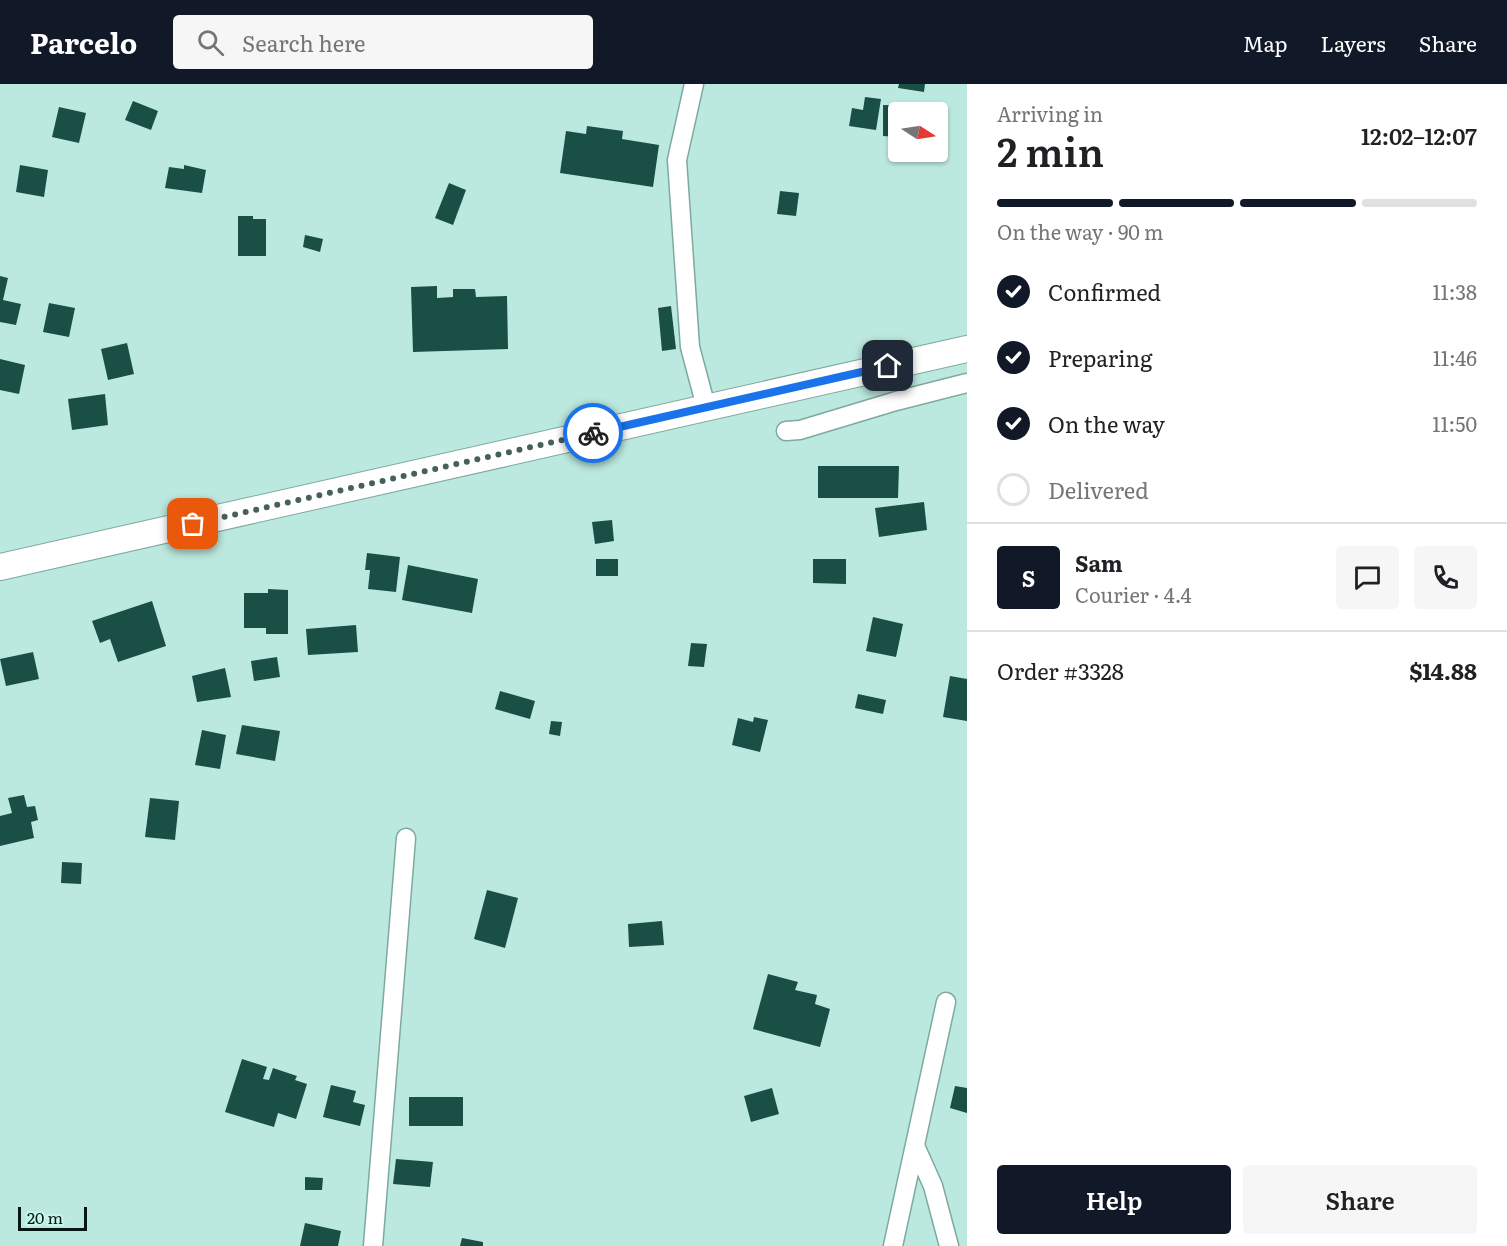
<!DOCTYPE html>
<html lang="en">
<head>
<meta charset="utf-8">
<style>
  :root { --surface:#fff; --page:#f6f6f6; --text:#202124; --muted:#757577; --line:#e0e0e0; --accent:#111827 }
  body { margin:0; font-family:Literata,serif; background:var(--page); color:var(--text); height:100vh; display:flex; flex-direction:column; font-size:22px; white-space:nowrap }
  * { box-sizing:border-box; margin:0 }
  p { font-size:20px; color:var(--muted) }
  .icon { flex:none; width:33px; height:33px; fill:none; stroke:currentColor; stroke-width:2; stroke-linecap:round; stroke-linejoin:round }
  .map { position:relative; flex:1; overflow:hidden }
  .details { display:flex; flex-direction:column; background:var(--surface); width:540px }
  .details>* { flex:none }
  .needle { width:39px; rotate:102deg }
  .tools { position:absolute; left:888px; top:18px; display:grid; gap:12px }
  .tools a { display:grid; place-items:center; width:60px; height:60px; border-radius:6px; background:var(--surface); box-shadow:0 2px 4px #0004; font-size:30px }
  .scale { position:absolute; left:18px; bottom:15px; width:69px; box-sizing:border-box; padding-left:6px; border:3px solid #061714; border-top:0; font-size:16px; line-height:21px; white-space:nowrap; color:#061714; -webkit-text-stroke:4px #c9f6ed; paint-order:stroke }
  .pin { position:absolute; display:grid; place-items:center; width:51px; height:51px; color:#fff; margin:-26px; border-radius:12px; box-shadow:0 3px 9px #0006 }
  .courier { position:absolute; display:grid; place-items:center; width:60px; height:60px; margin:-30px; border:4px solid #1a73e8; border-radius:50%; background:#fff; color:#222; box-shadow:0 2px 8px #0007 }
  .overview em { font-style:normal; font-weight:600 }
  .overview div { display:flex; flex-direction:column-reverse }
  .overview { display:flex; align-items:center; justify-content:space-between; height:102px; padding:0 30px }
  h1 { font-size:39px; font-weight:600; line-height:45px }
  .bar { display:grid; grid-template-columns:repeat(4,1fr); gap:9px 6px; align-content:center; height:72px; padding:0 30px }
  .bar i { height:8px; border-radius:4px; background:var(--line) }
  .bar .current { background:var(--accent) }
  .bar p { grid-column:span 4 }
  .line { display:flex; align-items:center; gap:15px; padding:0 30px; border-top:2px solid var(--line) }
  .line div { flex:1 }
  .round { display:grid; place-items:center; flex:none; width:63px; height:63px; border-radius:6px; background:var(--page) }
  ol { padding:0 30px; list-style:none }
  li { display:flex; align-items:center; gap:18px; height:66px }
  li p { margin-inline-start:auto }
  li .icon { padding:6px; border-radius:50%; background:var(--accent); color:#fff; stroke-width:4 }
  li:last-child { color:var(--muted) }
  li i { width:33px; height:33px; border:3px solid var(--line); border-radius:50% }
  .button { display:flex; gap:12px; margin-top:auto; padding:12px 30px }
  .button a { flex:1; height:69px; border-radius:6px; background:var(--accent); color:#fff; font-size:24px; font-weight:600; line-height:69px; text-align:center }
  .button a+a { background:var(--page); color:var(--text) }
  header { display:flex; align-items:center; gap:36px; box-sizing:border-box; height:84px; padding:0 30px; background:var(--accent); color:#fff }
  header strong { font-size:28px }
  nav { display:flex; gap:33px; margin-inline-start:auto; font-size:21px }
  .search { width:420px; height:54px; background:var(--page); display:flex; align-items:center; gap:15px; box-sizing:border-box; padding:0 21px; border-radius:6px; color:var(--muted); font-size:22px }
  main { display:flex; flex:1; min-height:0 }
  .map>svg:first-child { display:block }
  .building { fill:#1a4f46 }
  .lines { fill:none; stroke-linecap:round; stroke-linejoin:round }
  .street-casing { stroke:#7ea9a0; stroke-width:21 }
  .secondary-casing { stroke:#7ea9a0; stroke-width:28 }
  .street { stroke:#fff; stroke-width:18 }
  .secondary { stroke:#fff; stroke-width:26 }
  .done { stroke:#46605b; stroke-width:6; stroke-dasharray:0 10.8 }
  .route { stroke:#1a73e8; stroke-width:8 }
</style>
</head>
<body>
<header>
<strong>Parcelo</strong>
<div class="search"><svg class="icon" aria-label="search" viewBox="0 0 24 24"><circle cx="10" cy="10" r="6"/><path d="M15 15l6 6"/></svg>Search here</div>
<nav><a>Map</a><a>Layers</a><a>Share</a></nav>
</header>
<main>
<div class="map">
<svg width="967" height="1162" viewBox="0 0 967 1162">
  <rect width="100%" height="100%" fill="#bce9df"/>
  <!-- building -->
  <g class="building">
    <polygon points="899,0 925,0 924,8 898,4"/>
    <polygon points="865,13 881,15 876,46 849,42 852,24 863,26"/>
    <polygon points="133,17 158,27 151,46 125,36"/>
    <polygon points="883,21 932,22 932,28 898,28 898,53 883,52"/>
    <polygon points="59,23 86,29 79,59 52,53"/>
    <polygon points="587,42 623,47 622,55 659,61 653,103 560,89 566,47 586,50"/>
    <polygon points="20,81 48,86 44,113 16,108"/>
    <polygon points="184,81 206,86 202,109 165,104 169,83 184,85"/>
    <polygon points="449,99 466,106 453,141 435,134"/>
    <polygon points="780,107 799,109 796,132 777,130"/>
    <polygon points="238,132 253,132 253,135 266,135 266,172 238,172"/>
    <polygon points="305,151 323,155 320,168 303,163"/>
    <polygon points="0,192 8,194 3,216 21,220 16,241 0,238"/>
    <polygon points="437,202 437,214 453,213 453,205 475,205 476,213 507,212 508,265 413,268 411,203"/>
    <polygon points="49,219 75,224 69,253 43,248"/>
    <polygon points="671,222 676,265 662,267 658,224"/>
    <polygon points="127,259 134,290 108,296 101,265"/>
    <polygon points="0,275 25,281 19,310 0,306"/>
    <polygon points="105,310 108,341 72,346 68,315"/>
    <polygon points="818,382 899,382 898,414 818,414"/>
    <polygon points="924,418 927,446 879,453 875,424"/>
    <polygon points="612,436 614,457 595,460 592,438"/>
    <polygon points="367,469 400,473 396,508 368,505 370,486 365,486"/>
    <rect x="596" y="475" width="22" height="17"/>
    <polygon points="813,475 846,475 846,500 813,499"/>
    <polygon points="408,481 478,495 472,529 402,516"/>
    <polygon points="268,505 288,506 288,550 266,550 266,544 244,544 244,509 268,509"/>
    <polygon points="152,517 166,562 118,578 110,555 100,559 92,537"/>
    <polygon points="873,533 903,540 896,573 866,567"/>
    <polygon points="356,541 358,568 308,571 306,545"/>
    <polygon points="691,559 707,560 704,583 688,582"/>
    <polygon points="33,568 39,595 6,602 0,575"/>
    <polygon points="277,573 280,593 254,597 251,577"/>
    <polygon points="225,584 231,613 197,618 192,592"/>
    <polygon points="950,592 967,595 967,637 943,633"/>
    <polygon points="500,607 535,617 530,635 495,625"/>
    <polygon points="858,610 886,616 883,630 855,624"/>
    <polygon points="754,633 768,636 760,668 732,661 738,634 753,638"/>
    <polygon points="551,637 562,638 560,652 549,650"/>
    <polygon points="242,641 280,647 275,677 236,670"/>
    <polygon points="202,646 226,651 220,685 195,681"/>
    <polygon points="24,711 27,723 35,722 38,736 31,738 34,754 0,762 0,732 12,729 8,714"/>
    <polygon points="150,714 179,717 175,756 145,753"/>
    <polygon points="62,778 82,779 81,800 61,799"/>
    <polygon points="487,806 518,814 505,864 474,855"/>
    <polygon points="662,837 664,861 629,863 628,840"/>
    <polygon points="768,890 798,898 795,906 817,911 815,920 830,925 820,963 753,945"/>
    <polygon points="242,975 267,983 263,995 269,996 273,984 297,992 295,996 307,1000 296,1035 278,1029 274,1043 225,1028"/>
    <polygon points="331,1001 356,1007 353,1018 365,1021 360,1042 323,1033"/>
    <polygon points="955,1002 967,1004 967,1029 950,1024"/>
    <polygon points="772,1004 779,1030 751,1038 744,1012"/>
    <rect x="409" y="1013" width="54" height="29"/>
    <polygon points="396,1075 433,1078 430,1103 393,1100"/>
    <polygon points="305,1093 323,1094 322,1106 305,1106"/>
    <polygon points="305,1139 341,1147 338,1162 300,1162"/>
    <polygon points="462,1154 483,1158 483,1162 460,1162"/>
  </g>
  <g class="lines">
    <defs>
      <g id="street">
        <polyline points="694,0 677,76 690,263 706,323"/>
        <polyline points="786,347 800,346 896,317 967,299"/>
        <polyline points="916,1064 933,1102 949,1162"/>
        <polyline points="373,1162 406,754"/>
        <polyline points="893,1162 946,918"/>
      </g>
      <polyline id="secondary" points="0,483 967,265"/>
    </defs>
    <!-- street casing -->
    <use href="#street" class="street-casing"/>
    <!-- secondary casing -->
    <use href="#secondary" class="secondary-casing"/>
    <!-- street -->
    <use href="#street" class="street"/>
    <!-- secondary -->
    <use href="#secondary" class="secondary"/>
  </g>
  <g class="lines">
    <!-- done -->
    <polyline class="done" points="193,440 593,349"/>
    <!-- route -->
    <polyline class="route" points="593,349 888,282"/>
  </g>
</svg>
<div class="tools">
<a><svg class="needle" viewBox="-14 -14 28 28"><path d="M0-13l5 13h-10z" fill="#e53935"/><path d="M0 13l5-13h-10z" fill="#757577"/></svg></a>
</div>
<div class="scale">20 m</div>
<div class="pin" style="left:193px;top:440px;background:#ea580c"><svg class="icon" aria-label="bag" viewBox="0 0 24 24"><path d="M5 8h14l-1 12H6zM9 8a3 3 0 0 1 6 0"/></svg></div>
<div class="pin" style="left:888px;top:282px;background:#1f2937"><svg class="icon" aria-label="home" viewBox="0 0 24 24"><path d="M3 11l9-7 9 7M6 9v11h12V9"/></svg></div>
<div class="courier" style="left:593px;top:349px"><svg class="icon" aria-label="bike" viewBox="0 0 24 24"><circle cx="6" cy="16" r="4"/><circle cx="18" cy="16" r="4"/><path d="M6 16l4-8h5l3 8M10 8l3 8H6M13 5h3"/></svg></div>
</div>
<section class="details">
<div class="overview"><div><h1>2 min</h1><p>Arriving in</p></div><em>12:02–12:07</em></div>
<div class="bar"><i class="current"></i><i class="current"></i><i class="current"></i><i></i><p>On the way · 90 m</p></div>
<ol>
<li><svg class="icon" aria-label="check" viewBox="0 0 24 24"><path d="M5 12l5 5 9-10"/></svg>Confirmed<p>11:38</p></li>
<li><svg class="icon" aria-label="check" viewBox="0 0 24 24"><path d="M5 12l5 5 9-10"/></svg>Preparing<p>11:46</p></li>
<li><svg class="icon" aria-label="check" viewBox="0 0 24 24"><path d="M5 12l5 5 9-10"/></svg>On the way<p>11:50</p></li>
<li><i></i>Delivered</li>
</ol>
<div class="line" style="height:108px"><b class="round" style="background:var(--accent);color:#fff">S</b><div><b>Sam</b><p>Courier · 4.4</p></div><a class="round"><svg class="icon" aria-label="chat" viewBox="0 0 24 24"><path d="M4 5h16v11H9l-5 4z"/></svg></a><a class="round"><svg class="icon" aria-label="phone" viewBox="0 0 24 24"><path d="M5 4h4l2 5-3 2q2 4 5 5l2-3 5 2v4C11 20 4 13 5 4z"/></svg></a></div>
<div class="line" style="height:78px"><div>Order #3328</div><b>$14.88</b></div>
<div class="button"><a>Help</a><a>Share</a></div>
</section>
</main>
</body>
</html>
